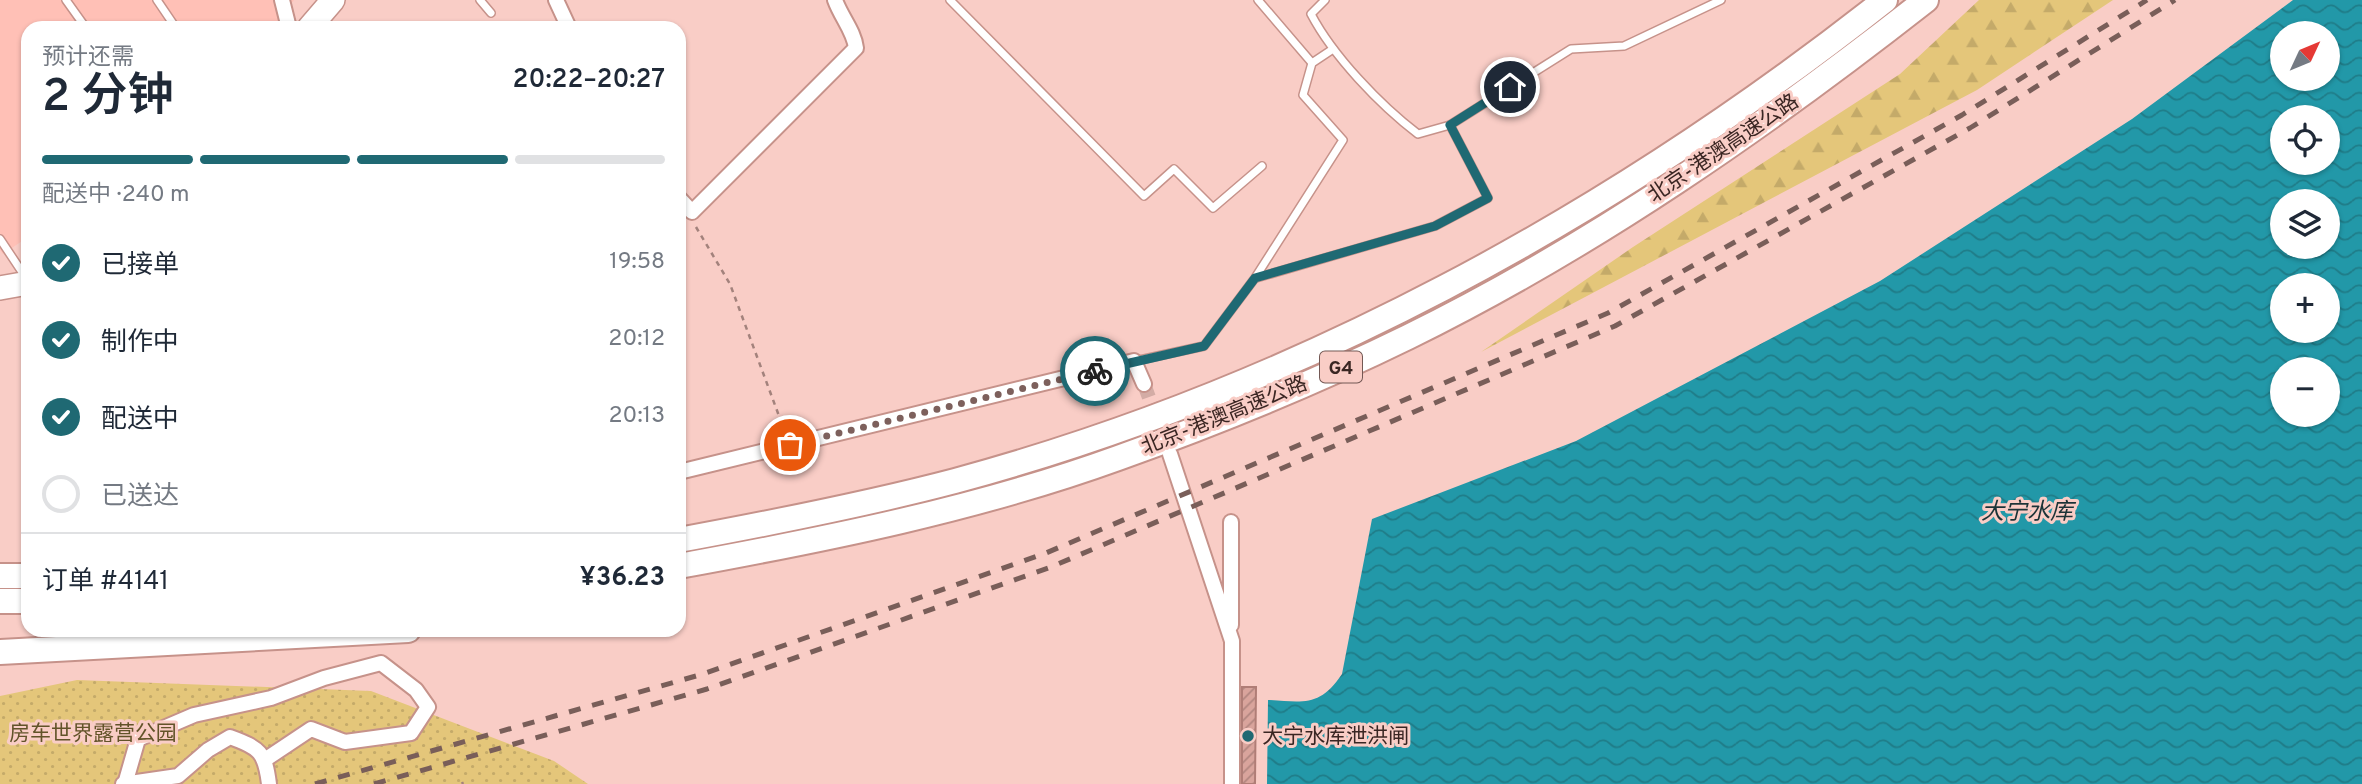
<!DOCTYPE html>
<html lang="zh">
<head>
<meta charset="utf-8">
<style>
  :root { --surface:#fff; --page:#f6f6f7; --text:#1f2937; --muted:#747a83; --line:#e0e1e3; --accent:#1f6973 }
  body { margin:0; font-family:Overpass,"Noto Sans SC",sans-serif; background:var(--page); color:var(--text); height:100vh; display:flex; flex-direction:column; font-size:26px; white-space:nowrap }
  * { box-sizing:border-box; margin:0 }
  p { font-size:23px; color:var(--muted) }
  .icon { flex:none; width:38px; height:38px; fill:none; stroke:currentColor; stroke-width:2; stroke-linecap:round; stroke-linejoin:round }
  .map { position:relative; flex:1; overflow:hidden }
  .sheet { position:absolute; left:21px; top:21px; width:665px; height:616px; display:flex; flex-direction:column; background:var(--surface); border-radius:21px; box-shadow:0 2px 5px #0004 }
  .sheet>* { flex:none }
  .needle { width:46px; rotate:46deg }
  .buttons { position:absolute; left:2270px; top:21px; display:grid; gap:14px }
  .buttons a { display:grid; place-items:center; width:70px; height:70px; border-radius:50%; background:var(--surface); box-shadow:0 2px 5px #0004; font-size:35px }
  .pin { position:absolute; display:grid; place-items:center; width:60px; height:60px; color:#fff; margin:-30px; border:4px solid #fff; border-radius:50%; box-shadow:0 2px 7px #0007 }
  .courier { position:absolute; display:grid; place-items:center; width:70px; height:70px; margin:-35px; border:5px solid #1f6973; border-radius:50%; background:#fff; color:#222; box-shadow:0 2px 9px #0007 }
  .overview em { font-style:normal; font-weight:600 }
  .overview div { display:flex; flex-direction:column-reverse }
  .overview { display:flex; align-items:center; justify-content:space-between; height:119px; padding:0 21px }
  h1 { font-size:46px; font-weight:600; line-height:52px }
  .bar { display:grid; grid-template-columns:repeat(4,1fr); gap:10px 7px; align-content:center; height:84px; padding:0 21px }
  .bar i { height:9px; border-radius:5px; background:var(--line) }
  .bar .on { background:var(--accent) }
  .bar p { grid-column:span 4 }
  .line { display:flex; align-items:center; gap:18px; padding:0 21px; border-top:2px solid var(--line) }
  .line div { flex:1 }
  ol { padding:0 21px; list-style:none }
  li { display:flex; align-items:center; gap:21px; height:77px }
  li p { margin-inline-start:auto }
  li .icon { padding:7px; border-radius:50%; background:var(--accent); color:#fff; stroke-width:4 }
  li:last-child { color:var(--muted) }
  li i { width:38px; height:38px; border:4px solid var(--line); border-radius:50% }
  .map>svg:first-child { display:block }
  .built { fill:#ffc0b6 }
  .forest { fill:url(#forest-firs) }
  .park { fill:url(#park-dots) }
  .water { fill:url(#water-waves); fill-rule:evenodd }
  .building { fill:url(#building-hatch); stroke:#b07d76; stroke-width:2 }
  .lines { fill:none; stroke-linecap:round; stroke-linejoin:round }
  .minor-tunnel { stroke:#d3aca5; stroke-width:14; stroke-dasharray:14 7; stroke-linecap:butt }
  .service-casing { stroke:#c6928a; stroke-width:10 }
  .minor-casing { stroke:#c6928a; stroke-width:18 }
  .trunk-casing { stroke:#c6928a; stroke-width:26 }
  .motorway-casing { stroke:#c6928a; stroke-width:28 }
  .path { stroke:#a3827c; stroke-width:2.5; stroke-dasharray:5 5; stroke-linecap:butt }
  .service { stroke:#fff; stroke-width:7 }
  .minor { stroke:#fff; stroke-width:14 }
  .trunk { stroke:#fff; stroke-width:23 }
  .motorway { stroke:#fff; stroke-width:24 }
  .rail { stroke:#795e59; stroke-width:5; stroke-dasharray:12 12; stroke-linecap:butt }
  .done { stroke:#7d605c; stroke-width:7; stroke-dasharray:0 12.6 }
  .route { stroke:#1f6973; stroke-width:9 }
  .poi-dot { fill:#1f6973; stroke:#f9cdc6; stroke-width:2.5 }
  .labels { text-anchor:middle; stroke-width:6; stroke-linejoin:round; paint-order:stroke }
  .shield { fill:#f9cdc6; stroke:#735854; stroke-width:2 }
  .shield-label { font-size:19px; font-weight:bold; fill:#3a2623 }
  .street-label { font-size:21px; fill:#3a2623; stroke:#f9cdc6 }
  .park-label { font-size:21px; fill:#625329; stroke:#f9cdc6 }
  .poi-label { font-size:21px; fill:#3a2623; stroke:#f9cdc6; text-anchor:start }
  .water-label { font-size:23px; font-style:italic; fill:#1b3337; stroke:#f9cdc6 }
</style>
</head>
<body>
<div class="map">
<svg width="2362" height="784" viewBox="0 0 2362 784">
  <defs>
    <pattern id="forest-firs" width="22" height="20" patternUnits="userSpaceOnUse" patternTransform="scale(1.75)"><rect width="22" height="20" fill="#e4c67a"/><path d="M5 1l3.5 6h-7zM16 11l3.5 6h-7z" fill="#c4aa69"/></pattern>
    <pattern id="park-dots" width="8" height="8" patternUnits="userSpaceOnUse" patternTransform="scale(1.75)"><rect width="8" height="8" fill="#e4c67a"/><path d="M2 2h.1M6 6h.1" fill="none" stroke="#c4aa69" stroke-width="1.8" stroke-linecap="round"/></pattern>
    <pattern id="water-waves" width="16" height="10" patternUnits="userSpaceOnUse" patternTransform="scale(1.75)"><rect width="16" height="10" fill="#2298a8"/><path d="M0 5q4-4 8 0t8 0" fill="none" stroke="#1f7c88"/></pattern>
    <pattern id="building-hatch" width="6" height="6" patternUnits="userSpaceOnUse" patternTransform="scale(1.75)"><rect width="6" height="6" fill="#d9a49c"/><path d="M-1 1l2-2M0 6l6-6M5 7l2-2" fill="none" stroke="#b1857f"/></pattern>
  </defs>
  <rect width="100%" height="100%" fill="#f9cdc6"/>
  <!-- built -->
  <polygon class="built" points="0,0 294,0 272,28 28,28 28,237 3,254 0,250"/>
  <!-- forest -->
  <polygon class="forest" points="1979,0 2113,0 1977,90 1481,352 1633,247 1900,74"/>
  <!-- park -->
  <polygon class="park" points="77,680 371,691 554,761 588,784 0,784 0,696"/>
  <!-- water -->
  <path class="water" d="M 2293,0 L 2362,0 L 2362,784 L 1267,784 L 1268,700 C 1304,702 1320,707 1342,674 L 1372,519 L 1576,441 L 1880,281 L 2132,119 ZM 2282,33 L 2328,33 L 2328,79 L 2282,79 ZM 2282,117 L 2328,117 L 2328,163 L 2282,163 ZM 2282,201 L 2328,201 L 2328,247 L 2282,247 ZM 2282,285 L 2328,285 L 2328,331 L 2282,331 ZM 2282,369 L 2328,369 L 2328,415 L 2282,415 Z"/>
  <!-- building -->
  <polygon class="building" points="1242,687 1256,687 1255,784 1242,784"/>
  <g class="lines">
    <!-- minor-tunnel -->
    <polyline class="minor-tunnel" points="1144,384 1158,422"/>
    <defs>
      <g id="service">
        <polyline points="66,0 86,28"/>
        <polyline points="157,0 176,28"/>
        <polyline points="480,0 491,13"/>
        <polyline points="950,0 1144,196 1174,169 1213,208 1262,166"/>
        <polyline points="1258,0 1312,63"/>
        <path d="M 1325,0 L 1311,14 C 1333,56 1380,105 1418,134 L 1450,125 L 1571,49 L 1624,46 L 1721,0"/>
        <polyline points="0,239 28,281"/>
        <polyline points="1256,278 1435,226 1488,198 1450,125"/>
        <polyline points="1135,361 1204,346 1255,278 1343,140 1303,95 1312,63 1333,49"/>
      </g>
      <g id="minor">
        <polyline points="282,0 289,28"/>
        <polyline points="556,0 569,28"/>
        <path d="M 679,198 L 692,212 L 856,48 C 854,31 841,17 835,0"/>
        <polyline points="1170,454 1232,641 1232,784"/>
        <polyline points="679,472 1134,361 1144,384"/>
        <polyline points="1231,522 1231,625"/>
        <path d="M 123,784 L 178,776 L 208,750 L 230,737 C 260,748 265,752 269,784"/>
        <polyline points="125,784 138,739 194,715 271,698 324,678 381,663 416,690 428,707 411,733 345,742 311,729 266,759"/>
      </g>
      <g id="trunk">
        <polyline points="309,28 333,0"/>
        <polyline points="0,288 28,283"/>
      </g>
      <g id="motorway">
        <path d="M 679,540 C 771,523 864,505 955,481 C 1295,389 1609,218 1885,0"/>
        <path d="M 679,566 C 827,539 977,509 1118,458 C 1216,423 1314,383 1408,337 C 1593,246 1764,127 1926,0"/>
        <polyline points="0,576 28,576"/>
        <polyline points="0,601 28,601"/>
        <polyline points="0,652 408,630"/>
      </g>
    </defs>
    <!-- service casing -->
    <use href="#service" class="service-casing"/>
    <!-- minor casing -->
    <use href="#minor" class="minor-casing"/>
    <!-- trunk casing -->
    <use href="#trunk" class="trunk-casing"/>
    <!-- motorway casing -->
    <use href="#motorway" class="motorway-casing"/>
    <!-- path -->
    <g class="path">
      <polyline points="696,227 730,284 785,432"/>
      <polyline points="462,782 463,784"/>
    </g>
    <!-- service -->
    <use href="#service" class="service"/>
    <!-- minor -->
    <use href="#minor" class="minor"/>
    <!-- trunk -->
    <use href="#trunk" class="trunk"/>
    <!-- motorway -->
    <use href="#motorway" class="motorway"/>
    <!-- rail -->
    <g class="rail">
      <polyline points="315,784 703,674 1046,553 1608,313 1962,115 2147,0"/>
      <polyline points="374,784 707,689 1051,567 1615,326 1970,128 2175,0"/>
    </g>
  </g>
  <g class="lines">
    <!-- done -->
    <polyline class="done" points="790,445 1095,371"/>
    <!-- route -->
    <polyline class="route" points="1095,371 1204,346 1255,278 1435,226 1488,198 1450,125 1510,87"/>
  </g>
  <!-- markers -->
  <circle class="poi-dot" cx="1248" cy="736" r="7"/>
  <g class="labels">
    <!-- shield labels -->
    <rect class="shield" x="1320" y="351.5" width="42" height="31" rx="5"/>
    <g class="shield-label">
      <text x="1341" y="374">G4</text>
    </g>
    <!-- street labels -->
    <g class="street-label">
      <text transform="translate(1723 148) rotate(-34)" y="7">北京-港澳高速公路</text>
      <text transform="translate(1224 415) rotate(-22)" y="7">北京-港澳高速公路</text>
    </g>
    <!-- park labels -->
    <g class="park-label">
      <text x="93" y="740">房车世界露营公园</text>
    </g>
    <!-- poi labels -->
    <g class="poi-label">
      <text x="1262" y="743">大宁水库泄洪闸</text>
    </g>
    <!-- water labels -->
    <g class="water-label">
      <text x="2027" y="519">大宁水库</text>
    </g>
  </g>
</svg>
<div class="buttons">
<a><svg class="needle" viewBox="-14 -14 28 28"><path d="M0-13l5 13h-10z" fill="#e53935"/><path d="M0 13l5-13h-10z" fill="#747a83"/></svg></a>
<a><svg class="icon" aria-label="locate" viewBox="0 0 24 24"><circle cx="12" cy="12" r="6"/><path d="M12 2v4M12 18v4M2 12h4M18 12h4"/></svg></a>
<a><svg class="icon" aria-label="layers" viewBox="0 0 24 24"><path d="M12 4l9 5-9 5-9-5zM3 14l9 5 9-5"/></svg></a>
<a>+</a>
<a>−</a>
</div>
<div class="pin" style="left:790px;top:445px;background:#ea580c"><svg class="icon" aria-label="bag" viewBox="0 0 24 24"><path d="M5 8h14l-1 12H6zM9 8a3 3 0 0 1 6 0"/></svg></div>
<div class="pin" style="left:1510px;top:87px;background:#1f2937"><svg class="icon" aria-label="home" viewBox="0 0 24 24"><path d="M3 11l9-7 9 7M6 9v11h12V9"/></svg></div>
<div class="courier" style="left:1095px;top:371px"><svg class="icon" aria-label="bike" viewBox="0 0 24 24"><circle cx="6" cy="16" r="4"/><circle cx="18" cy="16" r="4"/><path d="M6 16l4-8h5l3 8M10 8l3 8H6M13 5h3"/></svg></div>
<section class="sheet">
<div class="overview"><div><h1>2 分钟</h1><p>预计还需</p></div><em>20:22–20:27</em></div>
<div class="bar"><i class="on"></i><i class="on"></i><i class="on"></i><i></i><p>配送中 · 240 m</p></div>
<ol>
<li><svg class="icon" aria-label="check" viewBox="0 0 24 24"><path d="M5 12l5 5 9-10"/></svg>已接单<p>19:58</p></li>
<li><svg class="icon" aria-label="check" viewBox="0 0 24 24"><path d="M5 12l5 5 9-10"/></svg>制作中<p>20:12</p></li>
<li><svg class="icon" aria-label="check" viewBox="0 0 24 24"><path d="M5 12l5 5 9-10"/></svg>配送中<p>20:13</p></li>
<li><i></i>已送达</li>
</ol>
<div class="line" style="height:91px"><div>订单 #4141</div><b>¥36.23</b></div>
</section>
</div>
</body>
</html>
